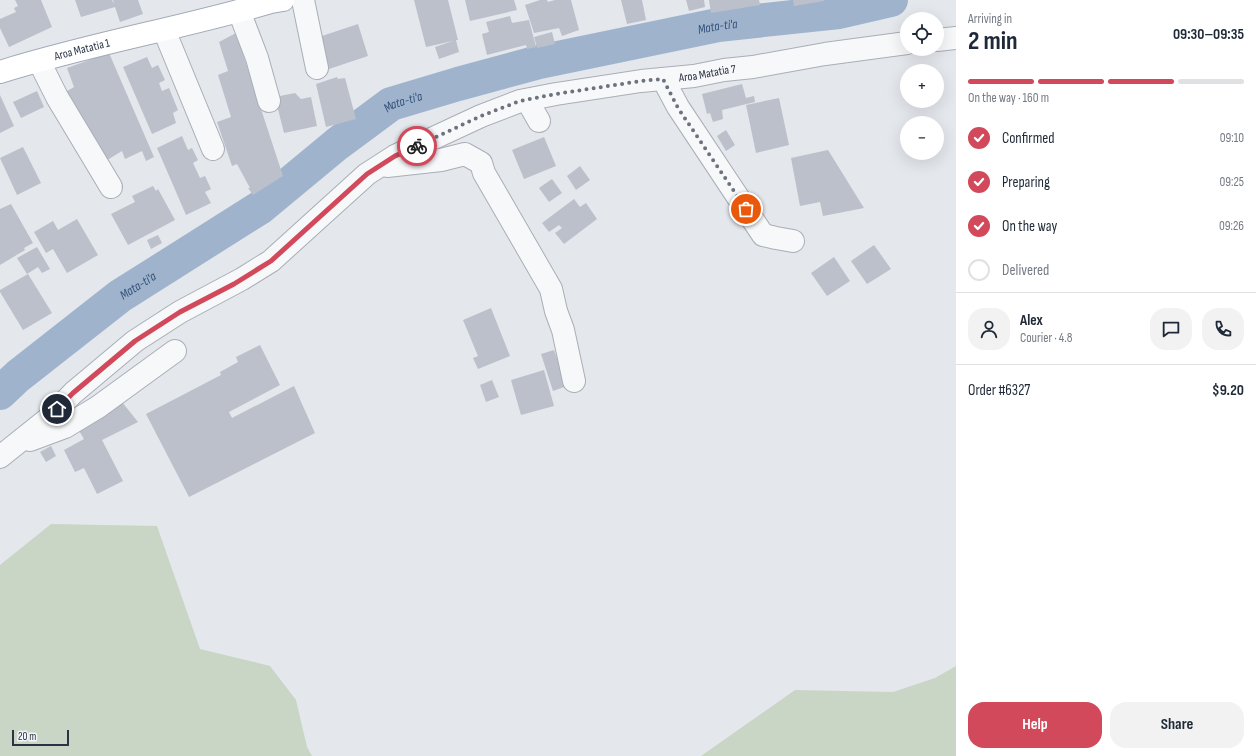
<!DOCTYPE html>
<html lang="en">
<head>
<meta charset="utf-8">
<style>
  :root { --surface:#fff; --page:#f2f2f3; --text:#1f2937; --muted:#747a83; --line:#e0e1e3; --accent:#d1495b }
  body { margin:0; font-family:"Sofia Sans Condensed",sans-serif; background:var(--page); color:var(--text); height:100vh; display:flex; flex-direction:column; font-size:15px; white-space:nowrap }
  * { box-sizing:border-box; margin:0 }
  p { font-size:13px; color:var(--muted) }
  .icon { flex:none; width:22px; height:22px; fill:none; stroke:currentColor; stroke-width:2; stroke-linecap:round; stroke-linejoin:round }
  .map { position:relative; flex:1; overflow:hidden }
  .side { display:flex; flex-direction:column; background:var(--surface); width:300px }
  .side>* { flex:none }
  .tools { position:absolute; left:900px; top:12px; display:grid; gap:8px }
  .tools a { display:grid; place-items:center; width:44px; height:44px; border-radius:50%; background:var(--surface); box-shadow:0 4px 16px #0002; font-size:20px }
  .scale { position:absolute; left:12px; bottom:10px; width:57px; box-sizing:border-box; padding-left:4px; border:2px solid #2b3445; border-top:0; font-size:11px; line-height:14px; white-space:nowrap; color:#2b3445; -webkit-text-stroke:3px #f4f6f9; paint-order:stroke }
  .pin { position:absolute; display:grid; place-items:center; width:34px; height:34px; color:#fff; margin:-17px; border:2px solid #fff; border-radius:50%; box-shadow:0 1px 4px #0007 }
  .courier { position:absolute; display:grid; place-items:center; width:40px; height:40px; margin:-20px; border:3px solid #d1495b; border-radius:50%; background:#fff; color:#222; box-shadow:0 1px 5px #0007 }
  .summary em { font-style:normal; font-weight:700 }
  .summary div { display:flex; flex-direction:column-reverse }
  .summary { display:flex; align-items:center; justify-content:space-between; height:68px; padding:0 12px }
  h1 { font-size:26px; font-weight:700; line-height:30px }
  .bar { display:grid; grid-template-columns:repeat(4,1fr); gap:6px 4px; align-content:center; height:48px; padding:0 12px }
  .bar i { height:5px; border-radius:3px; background:var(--line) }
  .bar .on { background:var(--accent) }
  .bar p { grid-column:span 4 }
  .line { display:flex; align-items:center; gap:10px; padding:0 12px; border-top:1px solid var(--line) }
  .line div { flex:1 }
  .round { display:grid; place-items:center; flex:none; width:42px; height:42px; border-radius:16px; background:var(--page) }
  ol { padding:0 12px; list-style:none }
  li { display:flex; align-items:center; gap:12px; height:44px }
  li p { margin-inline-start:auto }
  li .icon { padding:4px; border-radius:50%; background:var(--accent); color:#fff; stroke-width:4 }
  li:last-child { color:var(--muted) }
  li i { width:22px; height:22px; border:2px solid var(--line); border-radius:50% }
  .cta { display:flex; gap:8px; margin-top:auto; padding:8px 12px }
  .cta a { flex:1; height:46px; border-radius:16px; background:var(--accent); color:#fff; font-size:16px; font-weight:700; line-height:46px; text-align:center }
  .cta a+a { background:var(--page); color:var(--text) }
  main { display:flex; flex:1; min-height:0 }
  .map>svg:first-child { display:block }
  .green { fill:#c9d6c5 }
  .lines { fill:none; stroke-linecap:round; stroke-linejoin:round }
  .river { stroke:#9fb4cc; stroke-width:34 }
  .building { fill:#bbc0ca }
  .minor-casing { stroke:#a9aeb7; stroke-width:24 }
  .major-casing { stroke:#a3abb8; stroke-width:24 }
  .minor { stroke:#f7f8fa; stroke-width:22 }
  .major { stroke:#fff; stroke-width:22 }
  .done { stroke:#6c737f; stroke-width:4; stroke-dasharray:0 7.2 }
  .route { stroke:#d1495b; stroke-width:5 }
  .labels { text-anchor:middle; stroke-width:4; stroke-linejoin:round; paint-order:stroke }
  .street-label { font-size:12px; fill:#2b3445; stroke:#f4f6f9 }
  .water-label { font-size:13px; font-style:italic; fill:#34527a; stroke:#f4f6f9 }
</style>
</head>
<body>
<main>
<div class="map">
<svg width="956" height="756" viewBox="0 0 956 756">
  <rect width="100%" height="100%" fill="#e4e7ec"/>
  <!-- green -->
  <g class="green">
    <polygon points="51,524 157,526 200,649 270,666 296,700 307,747 312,756 0,756 0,565"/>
    <polygon points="956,666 956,756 701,756 795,690 893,692 935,678"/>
  </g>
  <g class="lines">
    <!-- river -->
    <path class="river" id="s1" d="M 0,393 L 18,376 L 120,296 L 261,207 L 337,144 L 391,104 L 458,84 L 539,62 L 718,25 L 839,12 L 891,0"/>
  </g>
  <!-- building -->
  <g class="building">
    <polygon points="15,0 41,0 52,27 9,47 0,28 0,19 16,12 14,8 18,6"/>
    <polygon points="75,0 112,0 114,4 113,0 138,0 143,14 120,22 115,7 81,17"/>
    <polygon points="414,0 448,0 458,40 456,40 459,52 439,59 435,47 453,41 426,47"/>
    <polygon points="465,0 514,0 517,10 470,21"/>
    <polygon points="540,0 547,0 548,2 555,0 571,0 579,30 562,36 559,28 534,33 525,5"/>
    <polygon points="621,0 642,0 646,20 627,24"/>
    <polygon points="686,0 704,0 705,7 689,11"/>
    <polygon points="709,0 759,0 760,5 711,13"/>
    <polygon points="793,0 824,0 824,1 794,6"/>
    <polygon points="510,16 512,23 529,20 536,47 527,49 526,45 487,55 482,34 489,32 486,22"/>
    <polygon points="358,24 368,56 326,70 316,38"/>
    <polygon points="552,32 555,44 537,48 534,37"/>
    <polygon points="236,33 283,176 253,195 248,188 250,188 237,164 232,166 217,122 231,117 218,75 228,71 219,42"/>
    <polygon points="109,53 154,157 146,161 142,151 125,159 122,151 104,162 62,94 74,87 67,68"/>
    <polygon points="147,57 152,68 158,65 165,80 159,83 162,91 169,88 178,110 173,113 176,123 152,134 123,67"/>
    <polygon points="337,77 338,79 345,78 356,119 326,127 316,84"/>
    <polygon points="742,84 746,98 754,96 755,102 722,110 723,119 713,122 710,113 707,114 702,94"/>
    <polygon points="37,91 44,107 21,118 13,102"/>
    <polygon points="295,93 301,99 311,97 317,126 284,133 275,97"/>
    <polygon points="0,95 14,126 0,133"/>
    <polygon points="779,98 789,145 756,153 746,105"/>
    <polygon points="726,130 735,145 726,151 717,136"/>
    <polygon points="182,136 188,150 192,148 198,160 193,163 200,178 205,176 211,189 205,192 211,203 186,215 157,148"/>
    <polygon points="544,137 556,166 524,179 512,150"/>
    <polygon points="23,147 41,183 17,195 0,158"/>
    <polygon points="828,150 864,208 823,216 820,202 800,206 791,158"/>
    <polygon points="580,166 590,180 576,190 567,176"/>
    <polygon points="552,179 562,193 549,202 539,188"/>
    <polygon points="153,186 156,191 158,189 175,220 128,245 111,214 135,202 132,196"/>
    <polygon points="574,199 580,207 586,203 597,219 564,244 555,233 562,228 559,225 549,232 542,223"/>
    <polygon points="11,204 33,243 24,248 25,250 0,265 0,209"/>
    <polygon points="77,219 98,255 67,273 53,249 46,253 34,232 53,221 58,230"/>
    <polygon points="158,235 162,243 151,249 147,240"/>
    <polygon points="874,245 891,269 867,284 851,261"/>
    <polygon points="37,247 50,269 42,273 38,267 27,274 17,258"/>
    <polygon points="834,257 850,281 827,296 811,273"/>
    <polygon points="28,274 52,313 23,330 0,292 0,290"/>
    <polygon points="491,308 510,356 478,369 473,358 478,356 463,320"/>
    <polygon points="260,345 280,385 229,412 232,418 294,386 315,433 189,497 146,414 221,375 220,372 238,362 236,357"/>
    <polygon points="554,350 567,386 553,391 541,354"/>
    <polygon points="544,370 554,406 521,415 511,380"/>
    <polygon points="492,380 499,397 486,402 480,385"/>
    <polygon points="122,402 138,422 102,440 123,481 97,494 84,468 75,472 64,450 84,439 78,429"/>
    <polygon points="51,446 56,456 46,462 40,452"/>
  </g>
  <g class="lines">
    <defs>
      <g id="minor">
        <polyline points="303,0 317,68"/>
        <polyline points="239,11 257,58 269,101"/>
        <polyline points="164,30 213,149"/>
        <polyline points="937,40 956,38"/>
        <polyline points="39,61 57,97 111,187"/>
        <polyline points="663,79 678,107 763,235 776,238 793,241"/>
        <polyline points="527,100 539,121"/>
        <polyline points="387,166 441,160 465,154 481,163 484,173 551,289 556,311 563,330 574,381"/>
        <polyline points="30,440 65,427 98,407 175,351"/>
        <path id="s2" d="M 0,457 L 50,417 L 73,393 L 135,341 L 180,312 L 242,279 L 271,261 L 367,174 L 395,156 L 481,116 L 520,101 L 556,94 L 641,81 L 694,76 L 724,70 L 753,67 L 825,54 L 907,43"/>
      </g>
      <g id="major">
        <path id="s3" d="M 0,72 C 89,44 182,28 271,2 L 283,0"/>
      </g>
    </defs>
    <!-- minor casing -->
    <use href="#minor" class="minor-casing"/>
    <!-- major casing -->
    <use href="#major" class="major-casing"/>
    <!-- minor -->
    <use href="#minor" class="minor"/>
    <!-- major -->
    <use href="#major" class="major"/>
  </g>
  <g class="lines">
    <!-- done -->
    <polyline class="done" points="417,146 481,116 520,101 556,94 641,81 663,79 678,108 746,209"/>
    <!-- route -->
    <polyline class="route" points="57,409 73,393 135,341 180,312 234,284 271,261 367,174 395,156 417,146"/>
  </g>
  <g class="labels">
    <!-- street labels -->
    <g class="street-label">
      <text dy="4" stroke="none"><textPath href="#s3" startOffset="85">Aroa Matatia 1</textPath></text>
      <text dy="4" stroke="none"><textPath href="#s2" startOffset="825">Aroa Matatia 7</textPath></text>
    </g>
    <!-- water labels -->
    <g class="water-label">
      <text dy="5" stroke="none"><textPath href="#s1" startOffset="823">Mata-ti'a</textPath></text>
      <text dy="5" stroke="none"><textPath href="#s1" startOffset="499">Mata-ti'a</textPath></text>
      <text dy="5" stroke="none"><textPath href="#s1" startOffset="175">Mata-ti'a</textPath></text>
    </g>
  </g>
</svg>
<div class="tools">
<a><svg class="icon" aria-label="locate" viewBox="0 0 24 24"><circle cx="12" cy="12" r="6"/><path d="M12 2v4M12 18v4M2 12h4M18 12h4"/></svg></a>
<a>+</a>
<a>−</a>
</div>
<div class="scale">20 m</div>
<div class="pin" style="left:746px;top:209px;background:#ea580c"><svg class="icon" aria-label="bag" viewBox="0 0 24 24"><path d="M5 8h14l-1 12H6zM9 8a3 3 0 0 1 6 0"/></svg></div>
<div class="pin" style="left:57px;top:409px;background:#1f2937"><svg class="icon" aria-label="home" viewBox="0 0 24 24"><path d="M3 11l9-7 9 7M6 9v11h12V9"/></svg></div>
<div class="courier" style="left:417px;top:146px"><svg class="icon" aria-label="bike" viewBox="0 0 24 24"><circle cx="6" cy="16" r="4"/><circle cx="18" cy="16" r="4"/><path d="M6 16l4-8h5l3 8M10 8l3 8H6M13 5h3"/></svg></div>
</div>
<section class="side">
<div class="summary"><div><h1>2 min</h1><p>Arriving in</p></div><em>09:30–09:35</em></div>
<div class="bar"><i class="on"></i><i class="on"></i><i class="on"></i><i></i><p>On the way · 160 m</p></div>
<ol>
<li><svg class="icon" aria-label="check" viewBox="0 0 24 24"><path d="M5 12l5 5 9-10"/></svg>Confirmed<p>09:10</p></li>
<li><svg class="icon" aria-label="check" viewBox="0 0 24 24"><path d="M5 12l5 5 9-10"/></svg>Preparing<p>09:25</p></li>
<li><svg class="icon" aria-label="check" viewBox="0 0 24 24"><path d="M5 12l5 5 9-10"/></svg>On the way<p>09:26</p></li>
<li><i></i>Delivered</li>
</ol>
<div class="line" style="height:72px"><a class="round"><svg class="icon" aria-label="person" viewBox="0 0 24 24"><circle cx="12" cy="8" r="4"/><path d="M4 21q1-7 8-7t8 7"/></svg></a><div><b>Alex</b><p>Courier · 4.8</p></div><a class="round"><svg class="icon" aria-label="chat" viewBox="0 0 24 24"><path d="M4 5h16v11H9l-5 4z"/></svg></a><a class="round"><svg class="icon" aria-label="phone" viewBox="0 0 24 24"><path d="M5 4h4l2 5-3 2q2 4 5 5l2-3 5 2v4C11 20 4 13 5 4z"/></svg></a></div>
<div class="line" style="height:52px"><div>Order #6327</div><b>$9.20</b></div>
<div class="cta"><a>Help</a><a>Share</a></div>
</section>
</main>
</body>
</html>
